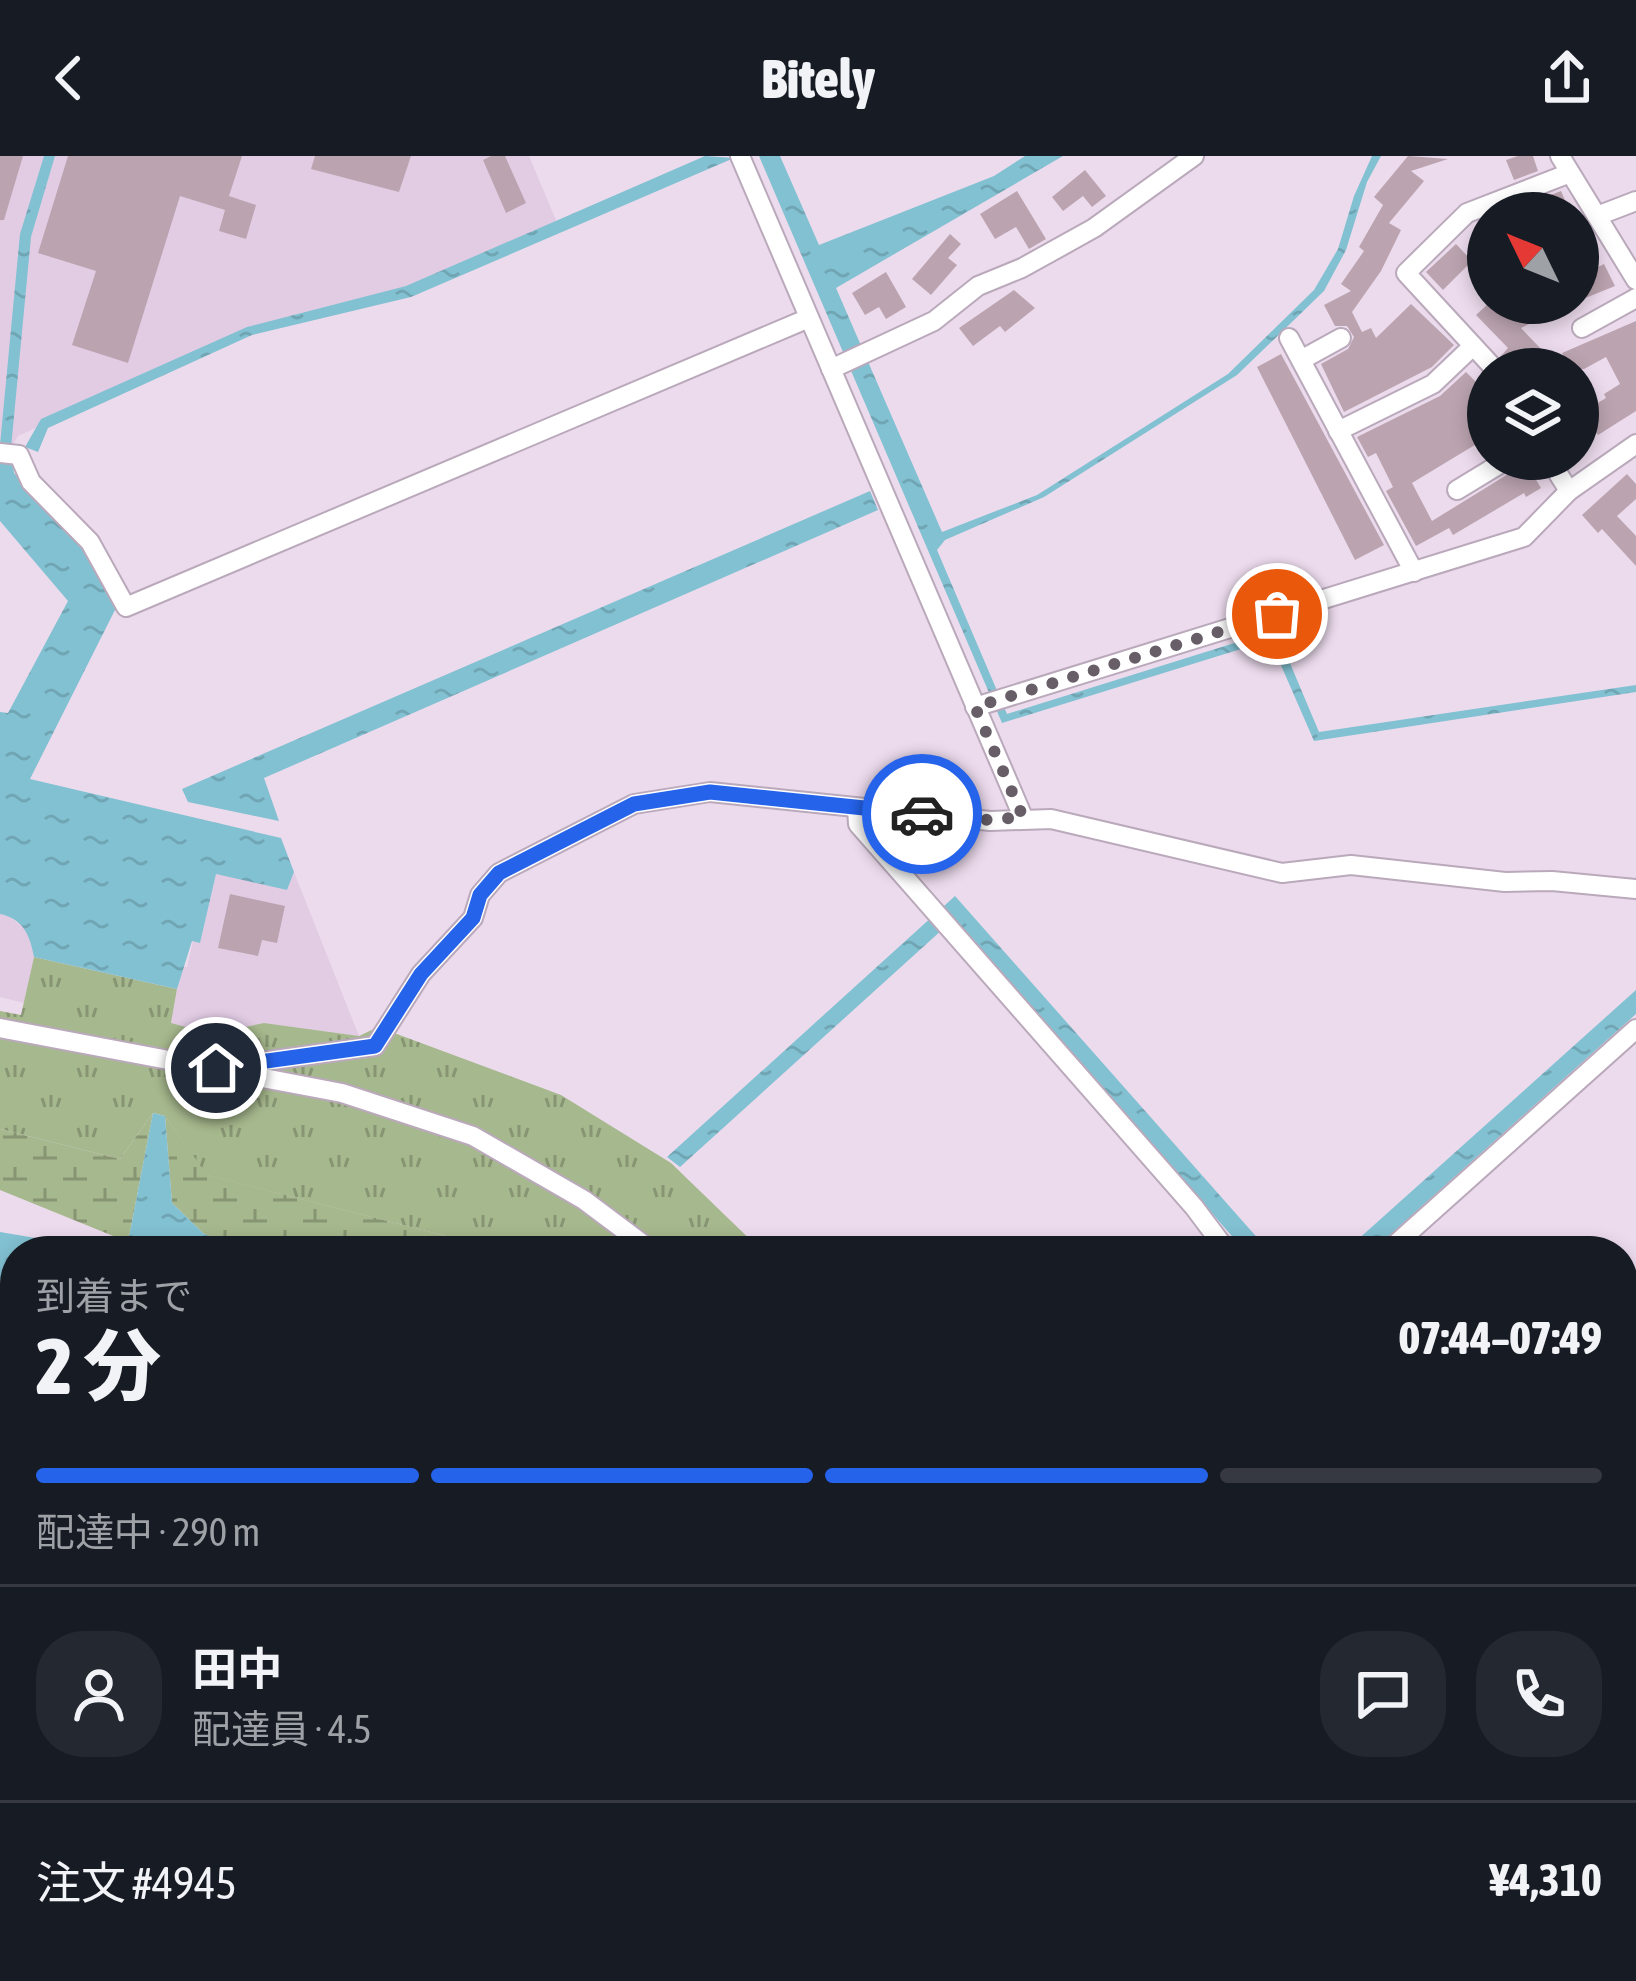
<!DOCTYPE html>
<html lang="ja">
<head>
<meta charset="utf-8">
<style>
  :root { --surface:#171b24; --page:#242831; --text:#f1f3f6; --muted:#9ea1a6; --line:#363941; --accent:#2563eb }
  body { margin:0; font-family:"Asap Condensed","Noto Sans JP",sans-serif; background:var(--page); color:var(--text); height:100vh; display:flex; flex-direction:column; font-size:45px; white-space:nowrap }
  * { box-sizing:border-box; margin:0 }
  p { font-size:39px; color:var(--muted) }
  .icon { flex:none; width:66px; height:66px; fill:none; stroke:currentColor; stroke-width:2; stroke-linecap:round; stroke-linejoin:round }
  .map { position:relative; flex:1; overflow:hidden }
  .drawer { position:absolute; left:0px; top:1080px; width:1638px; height:747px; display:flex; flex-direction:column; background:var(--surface); border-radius:48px 48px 0 0; box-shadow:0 6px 18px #0003 }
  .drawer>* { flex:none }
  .needle { width:78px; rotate:313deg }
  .controls { position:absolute; left:1467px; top:36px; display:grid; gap:24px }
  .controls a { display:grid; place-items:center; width:132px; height:132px; border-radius:50%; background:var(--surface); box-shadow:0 6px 18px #0003; font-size:60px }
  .pin { position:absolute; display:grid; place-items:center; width:102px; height:102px; color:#fff; margin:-51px; border:6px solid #fff; border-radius:50%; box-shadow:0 3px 12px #0007 }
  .courier { position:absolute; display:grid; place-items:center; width:120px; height:120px; margin:-60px; border:9px solid #2563eb; border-radius:50%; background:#fff; color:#222; box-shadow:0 3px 15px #0007 }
  .head em { font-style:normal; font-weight:800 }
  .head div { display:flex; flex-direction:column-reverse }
  .head { display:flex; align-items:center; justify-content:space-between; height:204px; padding:0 36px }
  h1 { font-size:78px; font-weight:800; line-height:90px }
  .bar { display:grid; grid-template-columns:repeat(4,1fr); gap:18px 12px; align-content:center; height:144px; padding:0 36px }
  .bar i { height:15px; border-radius:9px; background:var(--line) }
  .bar .selected { background:var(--accent) }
  .bar p { grid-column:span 4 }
  .line { display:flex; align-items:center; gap:30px; padding:0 36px; border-top:3px solid var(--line) }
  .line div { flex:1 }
  .round { display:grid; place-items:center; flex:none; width:126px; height:126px; border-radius:48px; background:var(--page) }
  header { display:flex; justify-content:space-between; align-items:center; height:156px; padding:0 36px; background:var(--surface); font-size:54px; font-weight:800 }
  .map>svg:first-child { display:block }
  .built { fill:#e2cce4 }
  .grass { fill:url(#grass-tufts) }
  .wetland { fill:url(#wetland-marsh) }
  .water { fill:url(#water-ripples) }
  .building { fill:#bba4b0 }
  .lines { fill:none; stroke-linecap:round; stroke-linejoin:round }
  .minor-casing { stroke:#baa9bb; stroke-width:22 }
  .minor { stroke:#fff; stroke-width:18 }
  .done { stroke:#675e68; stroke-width:12; stroke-dasharray:0 21.6 }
  .route { stroke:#2563eb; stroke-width:15 }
</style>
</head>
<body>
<header><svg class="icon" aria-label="back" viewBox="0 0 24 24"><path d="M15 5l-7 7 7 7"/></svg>Bitely<svg class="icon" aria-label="share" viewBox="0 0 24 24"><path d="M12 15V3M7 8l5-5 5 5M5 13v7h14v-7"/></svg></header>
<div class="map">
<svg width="1636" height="1825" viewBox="0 0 1636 1825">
  <defs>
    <pattern id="grass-tufts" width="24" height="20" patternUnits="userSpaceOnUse" patternTransform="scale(3)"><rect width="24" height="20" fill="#a6b88d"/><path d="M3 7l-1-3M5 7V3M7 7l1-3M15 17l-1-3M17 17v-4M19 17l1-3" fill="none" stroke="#879573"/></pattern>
    <pattern id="wetland-marsh" width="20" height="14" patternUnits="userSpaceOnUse" patternTransform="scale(3)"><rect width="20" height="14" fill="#a6b88d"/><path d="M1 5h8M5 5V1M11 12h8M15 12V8" fill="none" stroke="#879573"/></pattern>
    <pattern id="water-ripples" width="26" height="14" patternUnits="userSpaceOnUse" patternTransform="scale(3)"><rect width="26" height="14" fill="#82c1d2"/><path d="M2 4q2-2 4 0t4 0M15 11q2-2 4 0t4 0" fill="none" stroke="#70a5b4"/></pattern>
  </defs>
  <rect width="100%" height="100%" fill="#ecdbed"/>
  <!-- built -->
  <g class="built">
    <polygon points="0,0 529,0 556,64 555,72 405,135 247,176 18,280 0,312"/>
    <polygon points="294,716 359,880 264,867 212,878 171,868 181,811 187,811 193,785 200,786 216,717 287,734"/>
    <polygon points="0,758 9,760 30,777 34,801 24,847 0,841"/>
  </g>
  <!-- grass -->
  <g class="grass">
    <polygon points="34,801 177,833 171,867 211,878 264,867 359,880 378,871 561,939 671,1007 762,1095 505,1095 206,1019 165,960 153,957 120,1003 0,973 0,855 21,859"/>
    <polygon points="0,1168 15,1171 15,1306 0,1304"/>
    <polygon points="257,1812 356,1812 355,1825 256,1825"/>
    <polygon points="836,1812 976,1812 980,1825 840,1825"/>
  </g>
  <!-- wetland -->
  <g class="wetland">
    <polygon points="153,957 128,1086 0,1034 0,973 120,1003"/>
    <polygon points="165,960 207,1019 505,1095 250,1095 204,1078 172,1047"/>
    <polygon points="356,1812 465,1812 460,1825 355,1825"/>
    <polygon points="578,1812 836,1812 840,1825 572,1825"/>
  </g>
  <!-- water -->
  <g class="water">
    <path d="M 44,0 L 55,0 L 31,81 L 11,292 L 14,317 L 85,389 L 117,450 L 30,623 L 281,682 L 294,716 L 287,734 L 216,718 L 200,787 L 192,785 L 177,833 L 34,801 C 30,780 24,763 0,758 L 0,556 L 8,557 L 68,445 L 0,365 L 0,289 L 20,78 Z"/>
    <polygon points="705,0 734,2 411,141 252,179 48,272 38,296 25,291 41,263 247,171 406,130"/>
    <polygon points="759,0 780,0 819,89 994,20 1025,0 1063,0 836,132 942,376 1037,339 1228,218 1314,134 1338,93 1354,40 1372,0 1381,0 1367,26 1346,94 1324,135 1237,219 1044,341 945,384 937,394 1007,558 1276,474 1319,576 1636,529 1636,536 1314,585 1270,484 1002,567"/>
    <polygon points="870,335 878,354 264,622 279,665 188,646 182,633"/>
    <polygon points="955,740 1269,1095 1245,1095 954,763 680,1011 667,1001"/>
    <polygon points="1636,834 1636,858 1372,1095 1345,1095"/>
    <polygon points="153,957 165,960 172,1047 204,1078 250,1095 15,1095 15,1141 0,1138 0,1076 89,1091 128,1086"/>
    <polygon points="465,1812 578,1812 572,1825 460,1825"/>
  </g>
  <!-- building -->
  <g class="building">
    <polygon points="0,0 23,0 4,64 0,64"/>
    <polygon points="68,0 242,0 229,40 256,49 246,83 219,75 225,54 180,40 128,207 72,189 96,115 38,97"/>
    <polygon points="315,0 411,0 399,36 311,13"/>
    <polygon points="491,0 505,0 526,47 506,57 483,4"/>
    <polygon points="1408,0 1448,3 1411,15 1424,25 1389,67 1401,74 1381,115 1352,156 1362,176 1371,172 1376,182 1411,148 1454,189 1432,211 1344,256 1321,208 1348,193 1354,181 1347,170 1335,170 1324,149 1351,135 1341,128 1364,95 1359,91 1383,49 1374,41"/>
    <polygon points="1518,0 1533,0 1538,15 1514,24 1506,4"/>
    <polygon points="1085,14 1106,40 1092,51 1083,40 1063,55 1052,41"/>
    <polygon points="1017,35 1046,83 1029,93 1016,71 995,83 980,58"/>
    <polygon points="1561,35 1569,54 1526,57 1523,50"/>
    <polygon points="950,78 961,88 948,102 957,109 931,139 912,123"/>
    <polygon points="1456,88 1472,105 1443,134 1426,116"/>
    <polygon points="1578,89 1590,115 1604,108 1615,130 1578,145"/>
    <polygon points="886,116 906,151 886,163 879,151 865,159 852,137"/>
    <polygon points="1014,134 1035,152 1005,176 1000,170 973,190 959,172"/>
    <polygon points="1489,147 1570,147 1521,172 1542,194 1523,213 1509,213 1503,207 1501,200 1508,192 1476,159"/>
    <polygon points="1636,165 1636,255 1598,279 1593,272 1578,281 1578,259 1606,242 1604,238 1620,228 1606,201 1584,213 1571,213 1562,197"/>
    <polygon points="1281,198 1384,389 1355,404 1257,211"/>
    <polygon points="1466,216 1488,238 1488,281 1412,327 1432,365 1526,307 1541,332 1526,341 1524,337 1453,379 1449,372 1416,390 1386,335 1393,331 1376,297 1368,301 1357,281 1440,240"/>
    <polygon points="1627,318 1636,328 1636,343 1617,360 1636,380 1636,410 1602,373 1598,377 1582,359"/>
    <polygon points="230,738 285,750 277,787 262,784 258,800 218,792"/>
  </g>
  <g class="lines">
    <defs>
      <g id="minor">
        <polyline points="740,0 1023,661"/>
        <polyline points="1560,0 1636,124"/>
        <polyline points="1597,60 1636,45"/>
        <polyline points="1582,172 1636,142"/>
        <polyline points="1289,182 1414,416"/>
        <polyline points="1301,204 1341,182"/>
        <polyline points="1490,208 1406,117 1467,57 1570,17"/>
        <polyline points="831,213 934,165 978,130 1022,112 1094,72 1194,0"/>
        <polyline points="1338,275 1433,228 1473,190"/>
        <polyline points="0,297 19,299 31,326 90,386 126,451 809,162"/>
        <polyline points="1549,303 1569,335"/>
        <polyline points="1457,334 1508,303"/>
        <polyline points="975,551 1524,381 1569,335 1636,288"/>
        <polyline points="857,652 858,668 1194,1051 1227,1095"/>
        <polyline points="0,872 342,937 473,980 584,1044 652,1095"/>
        <polyline points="216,912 375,890 421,818 473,762 480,739 499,717 634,648 710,636 990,665 1051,663 1282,717 1351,709 1505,726 1552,725 1636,733"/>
        <polyline points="1388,1095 1636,873"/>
        <polyline points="1623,1389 1636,1393"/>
        <polyline points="1623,1562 1636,1549"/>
        <polyline points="904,1812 908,1825"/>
        <polyline points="1599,1812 1614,1825"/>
        <polyline points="0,1818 26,1825"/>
        <polyline points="1356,1825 1368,1812"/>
        <polyline points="1570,1825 1579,1812"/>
      </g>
    </defs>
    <!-- minor casing -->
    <use href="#minor" class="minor-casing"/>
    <!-- minor -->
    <use href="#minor" class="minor"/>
  </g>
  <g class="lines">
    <!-- done -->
    <polyline class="done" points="922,658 990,664 1023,661 975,551 1277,458"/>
    <!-- route -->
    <polyline class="route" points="216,912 375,890 421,818 473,762 480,739 499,717 634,648 710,636 922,658"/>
  </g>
</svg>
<div class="controls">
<a><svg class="needle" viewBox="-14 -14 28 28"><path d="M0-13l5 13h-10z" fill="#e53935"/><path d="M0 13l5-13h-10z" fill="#9ea1a6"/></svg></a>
<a><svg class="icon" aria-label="layers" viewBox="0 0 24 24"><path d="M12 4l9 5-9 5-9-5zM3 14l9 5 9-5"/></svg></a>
</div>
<div class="pin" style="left:1277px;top:458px;background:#ea580c"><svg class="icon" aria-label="bag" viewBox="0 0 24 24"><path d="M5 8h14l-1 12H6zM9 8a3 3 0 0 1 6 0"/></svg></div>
<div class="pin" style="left:216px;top:912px;background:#1f2937"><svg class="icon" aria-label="home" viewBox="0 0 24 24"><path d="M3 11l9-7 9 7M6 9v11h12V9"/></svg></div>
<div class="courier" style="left:922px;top:658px"><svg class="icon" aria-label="car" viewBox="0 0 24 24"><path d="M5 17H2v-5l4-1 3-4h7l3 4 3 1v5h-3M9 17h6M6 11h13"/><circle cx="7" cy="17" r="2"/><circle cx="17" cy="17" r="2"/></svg></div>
<section class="drawer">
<div class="head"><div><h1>2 分</h1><p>到着まで</p></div><em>07:44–07:49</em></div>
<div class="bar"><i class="selected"></i><i class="selected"></i><i class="selected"></i><i></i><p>配達中 · 290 m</p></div>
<div class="line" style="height:216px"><a class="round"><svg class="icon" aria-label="person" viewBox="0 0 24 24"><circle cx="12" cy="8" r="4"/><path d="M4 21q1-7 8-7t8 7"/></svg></a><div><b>田中</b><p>配達員 · 4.5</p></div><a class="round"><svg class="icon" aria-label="chat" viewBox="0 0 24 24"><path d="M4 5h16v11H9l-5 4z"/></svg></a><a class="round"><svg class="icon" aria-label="phone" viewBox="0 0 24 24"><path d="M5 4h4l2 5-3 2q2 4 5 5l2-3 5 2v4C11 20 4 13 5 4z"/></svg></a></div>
<div class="line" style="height:156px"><div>注文 #4945</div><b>¥4,310</b></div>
</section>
</div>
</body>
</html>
